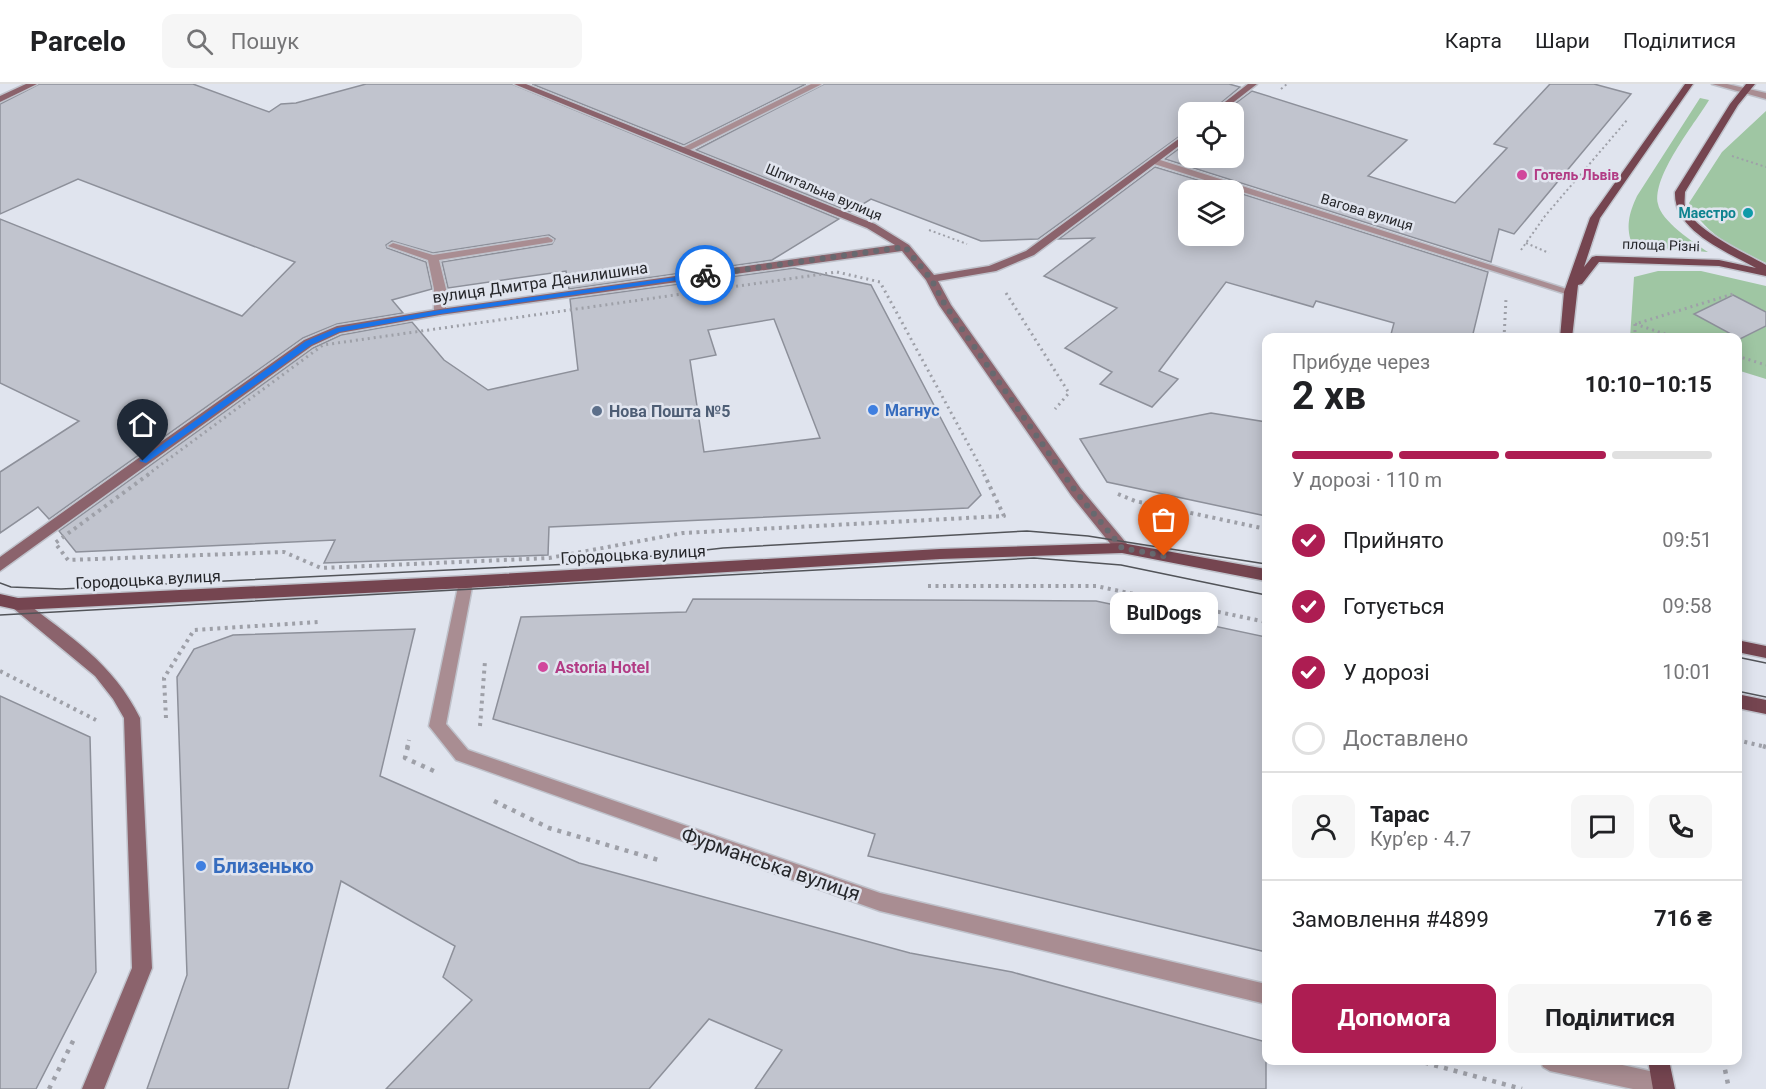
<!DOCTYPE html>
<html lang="uk">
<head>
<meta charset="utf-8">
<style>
  :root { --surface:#fff; --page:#f6f6f6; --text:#202124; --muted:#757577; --line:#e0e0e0; --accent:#ad1d52 }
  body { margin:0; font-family:Roboto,sans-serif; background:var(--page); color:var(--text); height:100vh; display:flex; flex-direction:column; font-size:22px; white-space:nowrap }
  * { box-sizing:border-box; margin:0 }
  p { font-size:20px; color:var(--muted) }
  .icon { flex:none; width:33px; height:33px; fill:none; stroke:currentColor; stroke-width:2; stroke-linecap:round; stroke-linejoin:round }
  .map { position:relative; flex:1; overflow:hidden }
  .details { position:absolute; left:1262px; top:249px; width:480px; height:732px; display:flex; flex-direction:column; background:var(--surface); border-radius:12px; box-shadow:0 3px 15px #0003 }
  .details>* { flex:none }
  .buttons { position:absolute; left:1178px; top:18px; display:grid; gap:12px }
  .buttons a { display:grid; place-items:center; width:66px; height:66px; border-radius:12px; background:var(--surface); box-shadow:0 3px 15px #0003; font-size:30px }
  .pin { position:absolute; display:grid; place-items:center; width:51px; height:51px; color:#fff; margin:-62px -26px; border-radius:50% 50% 50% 0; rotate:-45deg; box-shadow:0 0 6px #0007 }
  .pin .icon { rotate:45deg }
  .courier { position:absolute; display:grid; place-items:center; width:60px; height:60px; margin:-30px; border:4px solid #1a73e8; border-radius:50%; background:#fff; color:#222; box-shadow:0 2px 8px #0007 }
  .bubble { position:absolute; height:42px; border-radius:12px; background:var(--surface); box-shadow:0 3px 15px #0003; font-size:20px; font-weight:700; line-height:42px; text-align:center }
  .summary em { font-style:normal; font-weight:700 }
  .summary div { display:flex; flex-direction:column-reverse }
  .summary { display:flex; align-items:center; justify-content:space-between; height:102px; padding:0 30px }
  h1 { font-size:39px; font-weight:700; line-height:45px }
  .bar { display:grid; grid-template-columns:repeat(4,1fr); gap:9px 6px; align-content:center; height:72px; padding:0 30px }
  .bar i { height:8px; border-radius:4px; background:var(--line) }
  .bar .active { background:var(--accent) }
  .bar p { grid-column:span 4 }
  .line { display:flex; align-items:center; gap:15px; padding:0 30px; border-top:2px solid var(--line) }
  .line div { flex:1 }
  .round { display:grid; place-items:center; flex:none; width:63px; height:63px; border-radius:12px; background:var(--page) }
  ol { padding:0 30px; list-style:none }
  li { display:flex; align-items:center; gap:18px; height:66px }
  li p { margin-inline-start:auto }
  li .icon { padding:6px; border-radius:50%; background:var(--accent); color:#fff; stroke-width:4 }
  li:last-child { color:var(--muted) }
  li i { width:33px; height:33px; border:3px solid var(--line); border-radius:50% }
  .action { display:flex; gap:12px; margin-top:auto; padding:12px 30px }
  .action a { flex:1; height:69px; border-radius:12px; background:var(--accent); color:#fff; font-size:24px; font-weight:700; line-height:69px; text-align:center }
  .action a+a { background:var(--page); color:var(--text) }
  header { display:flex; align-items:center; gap:36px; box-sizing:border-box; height:84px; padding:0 30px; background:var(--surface); border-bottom:2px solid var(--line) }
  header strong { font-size:28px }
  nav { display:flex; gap:33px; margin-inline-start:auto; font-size:21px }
  .search { width:420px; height:54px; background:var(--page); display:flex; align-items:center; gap:15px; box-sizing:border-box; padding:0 21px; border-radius:12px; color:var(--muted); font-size:22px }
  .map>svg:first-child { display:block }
  .green { fill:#9fc6a3 }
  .building { fill:#c1c4ce; stroke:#8d909a; stroke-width:1.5; fill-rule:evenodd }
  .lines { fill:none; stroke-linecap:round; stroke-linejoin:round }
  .lane-casing { stroke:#bfc2cb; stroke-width:3 }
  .street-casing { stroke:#bfc2cb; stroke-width:3 }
  .secondary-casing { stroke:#bfc2cb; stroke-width:3 }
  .primary-casing { stroke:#bfc2cb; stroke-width:3 }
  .path-far3 { stroke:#9ea0a8; stroke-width:2; stroke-dasharray:2 3; stroke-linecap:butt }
  .path-far2 { stroke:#9ea0a8; stroke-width:3; stroke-dasharray:2 4; stroke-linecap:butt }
  .path-far1 { stroke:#9ea0a8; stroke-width:4; stroke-dasharray:3 4.5; stroke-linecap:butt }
  .path { stroke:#9ea0a8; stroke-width:4.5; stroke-dasharray:4 6; stroke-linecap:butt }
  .lane { fill:#a98d92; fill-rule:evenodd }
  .street { fill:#a98d92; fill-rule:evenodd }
  .secondary { fill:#8b636c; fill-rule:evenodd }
  .primary { fill:#754550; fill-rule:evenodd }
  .tram { stroke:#525459; stroke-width:1.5 }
  .route { fill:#1a73e8 }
  .done { stroke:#67696f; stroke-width:6; stroke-dasharray:0 10.8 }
  .hotel-dot { fill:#d1479c; stroke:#e0e4ee; stroke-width:2 }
  .culture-dot { fill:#0f9aa8; stroke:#e0e4ee; stroke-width:2 }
  .shop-dot { fill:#3f7fe0; stroke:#e0e4ee; stroke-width:2 }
  .service-dot { fill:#5c6f8a; stroke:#e0e4ee; stroke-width:2 }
  .labels { text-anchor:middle; stroke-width:5; stroke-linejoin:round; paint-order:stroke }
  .far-hotel-label { font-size:14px; font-weight:bold; fill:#b23c85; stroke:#e0e4ee; text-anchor:start }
  .far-street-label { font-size:14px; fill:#26272b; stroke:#e0e4ee }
  .far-culture-label { font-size:14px; font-weight:bold; fill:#0d838f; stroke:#e0e4ee; text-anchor:end }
  .street-label { font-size:16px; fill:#26272b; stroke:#e0e4ee }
  .shop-label { font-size:16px; font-weight:bold; fill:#366cbe; stroke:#e0e4ee; text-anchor:start }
  .service-label { font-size:16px; font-weight:bold; fill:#4e5e75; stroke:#e0e4ee; text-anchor:start }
  .hotel-label { font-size:16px; font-weight:bold; fill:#b23c85; stroke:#e0e4ee; text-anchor:start }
  .near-street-label { font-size:20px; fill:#26272b; stroke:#e0e4ee }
  .near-shop-label { font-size:20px; font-weight:bold; fill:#366cbe; stroke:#e0e4ee; text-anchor:start }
</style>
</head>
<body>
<header>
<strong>Parcelo</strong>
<div class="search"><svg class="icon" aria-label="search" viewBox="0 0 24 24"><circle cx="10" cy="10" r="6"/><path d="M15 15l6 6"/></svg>Пошук</div>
<nav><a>Карта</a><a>Шари</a><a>Поділитися</a></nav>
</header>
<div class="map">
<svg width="1766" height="1005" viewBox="0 0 1766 1005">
  <rect width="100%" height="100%" fill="#e0e4ee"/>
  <!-- green -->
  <g class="green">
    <path d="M 1700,14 L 1709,16 C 1694,41 1652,92 1658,120 C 1661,137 1694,159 1708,168 L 1633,162 C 1625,144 1629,129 1637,112 Z"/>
    <path d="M 1766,27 L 1766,179 C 1734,163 1706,152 1689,119 L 1722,68 Z"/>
    <polygon points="1658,187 1701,187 1766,202 1766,295 1737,286 1737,254 1630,254 1634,193"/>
  </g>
  <!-- building -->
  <g class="building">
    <polygon points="39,0 193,0 269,28 281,20 296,19 366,0 512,0 839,135 772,176 569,205 566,187 448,204 442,178 552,160 555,155 549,151 433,169 392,157 386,161 387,164 426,178 432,205 392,216 403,229 337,240 303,254 49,435 38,423 0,449 0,388 79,337 0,299 0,135 242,232 295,178 78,95 0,130 0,20"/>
    <polygon points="532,0 806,0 684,61"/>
    <polygon points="824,0 1229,0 1240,3 1210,28 1188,28 1188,46 1038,155 981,157 871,115 850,128 696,66"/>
    <polygon points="1550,0 1594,0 1631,10 1514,150 1499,145 1491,178 1165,75 1188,58 1188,74 1233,74 1233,28 1224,28 1252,7 1407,56 1368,92 1455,119 1507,64 1494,60"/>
    <polygon points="1155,83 1231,106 1188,106 1188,152 1233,152 1233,107 1488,188 1472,254 1390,254 1394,239 1316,217 1313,223 1226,198 1159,287 1178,295 1152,323 1100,300 1112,288 1065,264 1117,224 1044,192 1094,154 1059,155"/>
    <path d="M 794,184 L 871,201 L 981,411 L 968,424 L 549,443 L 548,471 L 324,479 L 335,456 L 76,468 L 59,447 L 313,264 L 341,251 L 412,238 L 444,276 L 488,306 L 578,286 L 570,215 ZM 774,235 L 820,354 L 704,368 L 690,276 L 716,271 L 708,246 Z"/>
    <polygon points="1733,211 1766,228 1766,242 1740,255 1694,230"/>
    <polygon points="1211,329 1266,338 1266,432 1107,398 1080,355"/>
    <polygon points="693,515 1096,517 1266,553 1266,868 868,772 875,750 493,635 521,533 686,528"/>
    <polygon points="415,545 380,692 579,779 910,869 1012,888 1266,958 1266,1005 755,1005 782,966 709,935 649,1005 386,1005 472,916 443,893 455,862 341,797 288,1005 147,1005 187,891 177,593 194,565 233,551"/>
    <polygon points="0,612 90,653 96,888 36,1005 0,1005"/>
  </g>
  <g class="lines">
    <defs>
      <polygon id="lane" points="548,153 553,156 552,158 439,176 446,205 446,228 440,231 434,228 434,205 428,176 388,162 393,159 433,171"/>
      <g id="street">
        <polygon points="811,0 822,0 686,68 678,66"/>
        <polygon points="1712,0 1727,0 1766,9 1766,15"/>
        <polygon points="1151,75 1157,75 1576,208 1574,210 1566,210 1151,79"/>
        <polygon points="466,492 471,494 473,498 446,640 468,666 880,809 1266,900 1266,920 880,827 456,676 429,642 459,498 461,494"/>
        <polygon points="1540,976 1600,976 1663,990 1671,993 1674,1001 1672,1005 1633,1005 1550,987 1543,983"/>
      </g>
      <g id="secondary">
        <polygon points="26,0 37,0 0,18 0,12"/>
        <polygon points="514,0 526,0 875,140 909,161 934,191 989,182 1026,167 1188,48 1188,55 1034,171 996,187 938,197 951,221 1081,405 1127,460 1129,464 1127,468 1117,468 1071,411 939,221 926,196 902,167 440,231 340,249 312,262 0,487 0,473 304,256 337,242 440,225 895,161 867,144"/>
        <polygon points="1248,0 1257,0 1221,28 1212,28"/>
        <path d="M 18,514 L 23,516 C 70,553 113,579 140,634 L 152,884 L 104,1005 L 82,1005 L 132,884 L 124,634 L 113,615 L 95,592 L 13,524 L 10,520 L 13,516 Z"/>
      </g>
      <g id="primary">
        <path d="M 1685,0 L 1693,0 L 1600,134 L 1584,183 L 1592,173 L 1596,172 L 1719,176 L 1756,184 C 1727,168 1673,147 1675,108 L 1730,20 L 1746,0 L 1755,0 L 1738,21 L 1685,108 C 1685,113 1684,118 1685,122 C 1693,146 1745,169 1766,181 L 1766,192 L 1719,182 L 1599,178 L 1582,200 L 1578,201 L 1572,254 L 1560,254 L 1564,208 L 1590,134 Z"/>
        <polygon points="1122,459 1266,485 1266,497 1122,469 940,475 466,504 18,526 0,522 0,510 18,514 466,492 940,465"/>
        <polygon points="1737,556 1766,562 1766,574 1737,568"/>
        <polygon points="1737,610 1766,616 1766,630 1737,624"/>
        <polygon points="1648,976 1669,976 1675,1005 1653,1005"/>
      </g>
    </defs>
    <!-- lane casing -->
    <use href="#lane" class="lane-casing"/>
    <!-- street casing -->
    <use href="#street" class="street-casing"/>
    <!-- secondary casing -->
    <use href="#secondary" class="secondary-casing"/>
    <!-- primary casing -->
    <use href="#primary" class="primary-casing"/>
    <!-- path-far3 -->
    <g class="path-far3">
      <polyline points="1281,5 1287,0"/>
      <polyline points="1732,72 1766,83"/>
      <polyline points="929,146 967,160"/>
      <polyline points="1526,159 1549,169"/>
      <polyline points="1521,166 1545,132 1628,35"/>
    </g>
    <!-- path-far2 -->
    <g class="path-far2">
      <polyline points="1006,209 1069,309 1055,325"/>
      <polyline points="1635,240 1677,254"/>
      <polyline points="1504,254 1506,215"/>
      <polyline points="1635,254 1635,240 1733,210"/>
      <polyline points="1737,272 1766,281"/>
      <polyline points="147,391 323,261 837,188 880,198 985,391"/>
    </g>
    <!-- path-far1 -->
    <g class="path-far1">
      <polyline points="149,390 55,459 68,476 284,468 321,484 549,474 683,449 1004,432 984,390"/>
      <polyline points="1118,410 1135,417 1266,445"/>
      <polyline points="928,502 1096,502 1266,538"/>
      <polyline points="0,587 96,636"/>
      <polyline points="166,634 164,594 194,546 318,538"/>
      <polyline points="480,642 485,577"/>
      <polyline points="1737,656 1766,663"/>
      <polyline points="407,664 409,656"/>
    </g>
    <!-- path -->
    <g class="path">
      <polyline points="408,662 405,674 434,687"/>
      <polyline points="1763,662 1766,663"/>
      <polyline points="494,717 549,744 662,777"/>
      <polyline points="1415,976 1522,1005"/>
      <polyline points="1723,976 1729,1005"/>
      <polyline points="49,1005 74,955"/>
    </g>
    <!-- lane -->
    <use href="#lane" class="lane"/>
    <!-- street -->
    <use href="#street" class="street"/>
    <!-- secondary -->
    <use href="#secondary" class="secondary"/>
    <!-- primary -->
    <use href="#primary" class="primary"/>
    <!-- tram -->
    <g class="tram">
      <polyline points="0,499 11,503 61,505 592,479 723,464 1027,447 1088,452 1266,480"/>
      <polyline points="0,531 1034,474 1121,481 1266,511"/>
      <polyline points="1737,573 1766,579"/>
      <polyline points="1737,607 1766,613"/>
    </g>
  </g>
  <!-- route -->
  <polygon class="route" points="705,189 707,192 440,230 339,248 311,261 146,379 139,377 306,257 337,244 440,226"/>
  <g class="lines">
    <!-- done -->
    <polyline class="done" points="705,191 905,163 931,195 945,221 1076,408 1122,464 1164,472"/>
  </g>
  <!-- markers -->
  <g class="hotel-dot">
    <circle cx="1522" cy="91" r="6"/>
    <circle cx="543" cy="583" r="6"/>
  </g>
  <circle class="culture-dot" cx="1748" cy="129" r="6"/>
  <g class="shop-dot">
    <circle cx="873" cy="326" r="6"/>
    <circle cx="201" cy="782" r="6"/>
  </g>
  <circle class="service-dot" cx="597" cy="327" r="6"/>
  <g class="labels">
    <!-- far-hotel labels -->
    <g class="far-hotel-label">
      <text x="1534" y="96">Готель Львів</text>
    </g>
    <!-- far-street labels -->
    <g class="far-street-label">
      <text transform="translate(824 108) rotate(23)" y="5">Шпитальна вулиця</text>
      <text transform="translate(1367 128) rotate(17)" y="5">Вагова вулиця</text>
      <text transform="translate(1661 161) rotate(2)" y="5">площа Різні</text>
    </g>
    <!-- far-culture labels -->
    <g class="far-culture-label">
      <text x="1736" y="134">Маестро</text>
    </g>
    <!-- street labels -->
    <g class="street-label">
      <text transform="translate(540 198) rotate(-8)" y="6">вулиця Дмитра Данилишина</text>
      <text transform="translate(633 470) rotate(-3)" y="6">Городоцька вулиця</text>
      <text transform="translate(148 495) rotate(-3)" y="6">Городоцька вулиця</text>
    </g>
    <!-- shop labels -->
    <g class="shop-label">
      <text x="885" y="332">Магнус</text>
    </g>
    <!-- service labels -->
    <g class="service-label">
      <text x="609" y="333">Нова Пошта №5</text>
    </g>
    <!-- hotel labels -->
    <g class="hotel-label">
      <text x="555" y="589">Astoria Hotel</text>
    </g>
    <!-- near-street labels -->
    <g class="near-street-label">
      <text transform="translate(771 780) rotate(19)" y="7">Фурманська вулиця</text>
    </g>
    <!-- near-shop labels -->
    <g class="near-shop-label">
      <text x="213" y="789">Близенько</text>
    </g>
  </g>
</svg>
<div class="buttons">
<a><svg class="icon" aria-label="locate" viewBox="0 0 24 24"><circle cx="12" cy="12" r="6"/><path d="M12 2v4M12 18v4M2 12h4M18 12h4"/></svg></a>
<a><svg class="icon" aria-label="layers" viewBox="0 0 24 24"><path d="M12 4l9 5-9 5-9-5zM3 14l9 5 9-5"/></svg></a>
</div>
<div class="pin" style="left:1164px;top:472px;background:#ea580c"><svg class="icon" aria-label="bag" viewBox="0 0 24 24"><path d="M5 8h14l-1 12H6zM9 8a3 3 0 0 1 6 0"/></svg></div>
<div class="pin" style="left:143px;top:377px;background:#1f2937"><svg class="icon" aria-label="home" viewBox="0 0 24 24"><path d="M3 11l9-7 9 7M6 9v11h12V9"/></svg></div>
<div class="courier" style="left:705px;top:191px"><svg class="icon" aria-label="bike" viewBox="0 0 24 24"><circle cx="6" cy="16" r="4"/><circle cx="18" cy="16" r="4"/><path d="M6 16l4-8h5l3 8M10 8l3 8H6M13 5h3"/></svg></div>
<div class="bubble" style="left:1110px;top:508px;width:108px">BulDogs</div>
<section class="details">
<div class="summary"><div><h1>2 хв</h1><p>Прибуде через</p></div><em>10:10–10:15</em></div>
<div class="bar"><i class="active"></i><i class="active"></i><i class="active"></i><i></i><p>У дорозі · 110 m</p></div>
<ol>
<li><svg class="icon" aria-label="check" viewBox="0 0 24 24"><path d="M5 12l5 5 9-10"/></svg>Прийнято<p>09:51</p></li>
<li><svg class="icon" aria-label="check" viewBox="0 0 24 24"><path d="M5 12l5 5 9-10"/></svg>Готується<p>09:58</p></li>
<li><svg class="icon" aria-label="check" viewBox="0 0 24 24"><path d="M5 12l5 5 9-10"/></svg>У дорозі<p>10:01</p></li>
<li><i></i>Доставлено</li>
</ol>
<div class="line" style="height:108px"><a class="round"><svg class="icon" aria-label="person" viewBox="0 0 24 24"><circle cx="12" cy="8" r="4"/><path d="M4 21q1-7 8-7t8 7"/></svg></a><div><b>Тарас</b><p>Кур’єр · 4.7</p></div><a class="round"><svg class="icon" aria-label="chat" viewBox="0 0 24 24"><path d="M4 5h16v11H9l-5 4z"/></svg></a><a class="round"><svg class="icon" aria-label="phone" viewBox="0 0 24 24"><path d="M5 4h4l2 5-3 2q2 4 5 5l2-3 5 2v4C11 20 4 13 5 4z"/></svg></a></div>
<div class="line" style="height:78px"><div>Замовлення #4899</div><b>716 ₴</b></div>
<div class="action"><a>Допомога</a><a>Поділитися</a></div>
</section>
</div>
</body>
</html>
